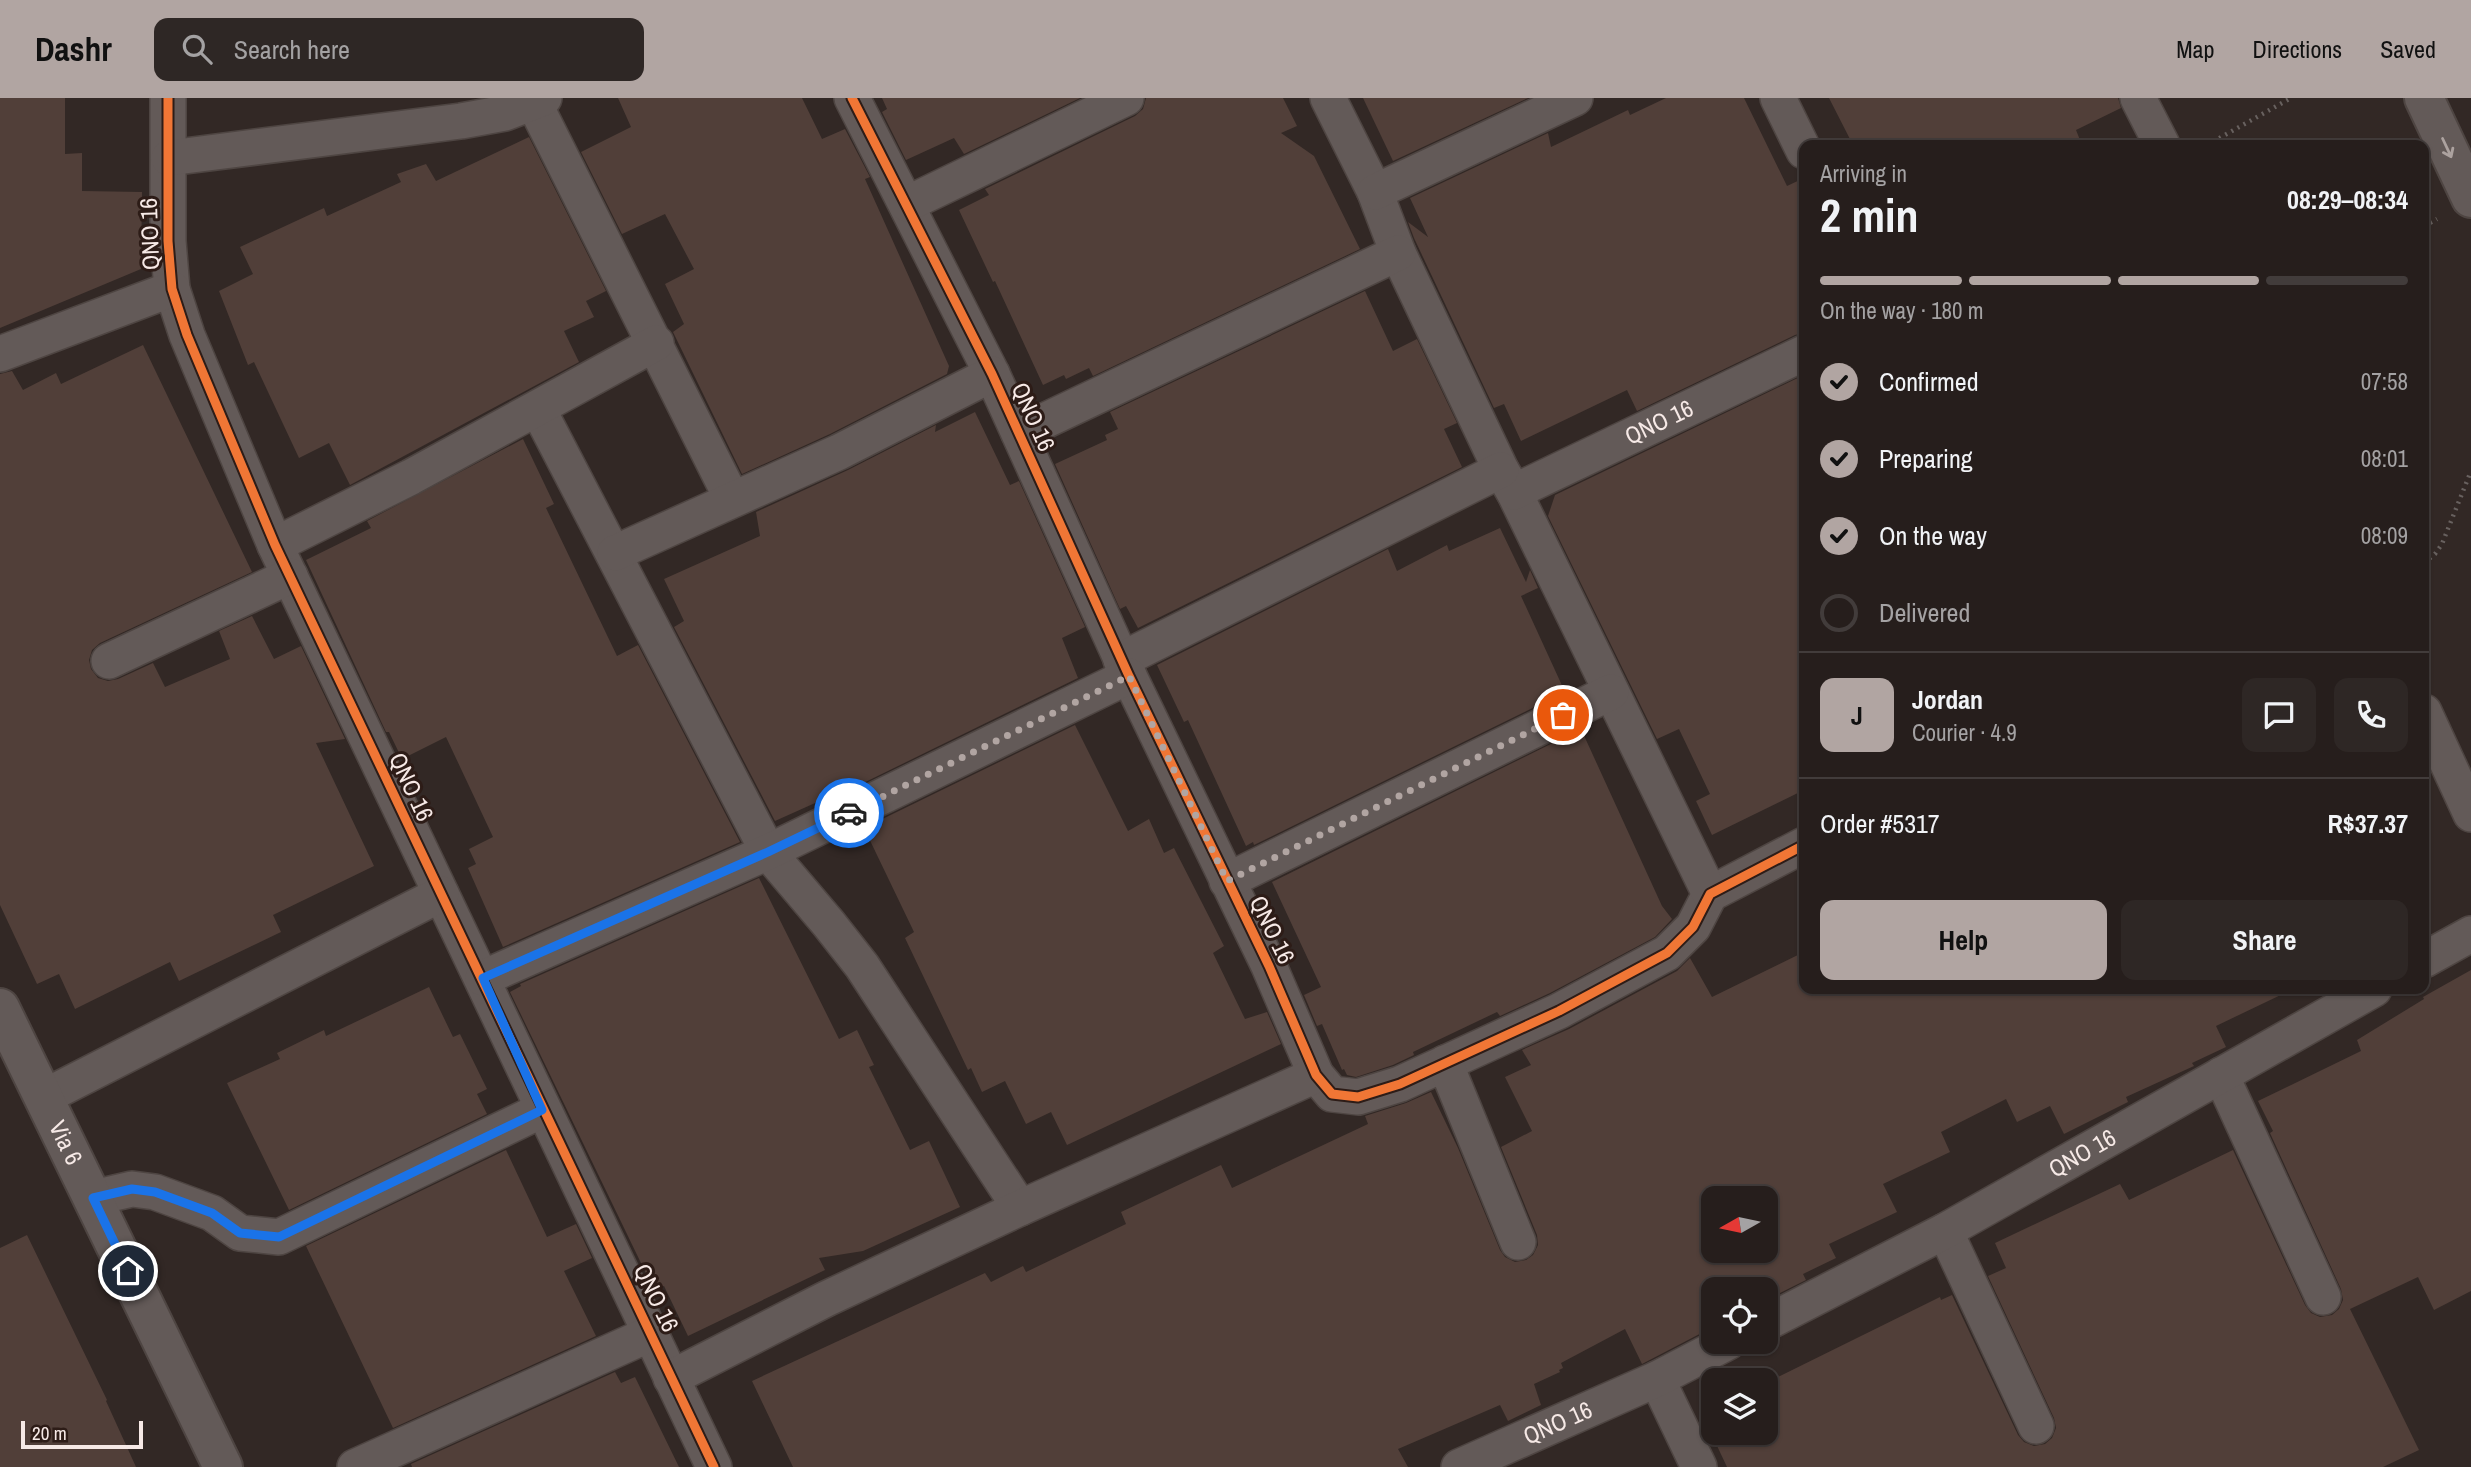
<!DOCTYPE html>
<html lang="en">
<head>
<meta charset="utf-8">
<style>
  :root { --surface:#261e1c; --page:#2e2725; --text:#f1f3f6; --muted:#a4a2a3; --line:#423c3b; --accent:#b1a5a2 }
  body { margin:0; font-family:"Archivo Narrow",sans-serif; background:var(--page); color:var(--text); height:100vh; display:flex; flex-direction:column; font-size:26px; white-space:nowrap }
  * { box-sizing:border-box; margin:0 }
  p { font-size:23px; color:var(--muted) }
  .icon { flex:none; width:38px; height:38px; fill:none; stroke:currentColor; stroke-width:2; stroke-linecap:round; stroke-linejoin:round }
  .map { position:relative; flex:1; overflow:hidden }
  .panel { position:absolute; left:1799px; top:42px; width:630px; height:854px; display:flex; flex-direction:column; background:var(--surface); border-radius:14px; box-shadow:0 2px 5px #0004,0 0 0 2px var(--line) }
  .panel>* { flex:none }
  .needle { width:46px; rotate:261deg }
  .tools { position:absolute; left:1701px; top:1088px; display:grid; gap:14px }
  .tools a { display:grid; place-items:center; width:77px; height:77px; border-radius:14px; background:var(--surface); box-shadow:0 2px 5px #0004,0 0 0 2px var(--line); font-size:35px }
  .scale { position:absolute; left:21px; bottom:18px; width:122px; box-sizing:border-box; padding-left:7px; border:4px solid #f6e9e6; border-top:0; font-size:19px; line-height:24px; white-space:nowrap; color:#f6e9e6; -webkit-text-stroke:5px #2d1c17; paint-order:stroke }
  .pin { position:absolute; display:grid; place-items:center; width:60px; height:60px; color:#fff; margin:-30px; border:4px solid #fff; border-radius:50%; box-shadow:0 2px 7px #0007 }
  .courier { position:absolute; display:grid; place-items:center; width:70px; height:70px; margin:-35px; border:5px solid #1a73e8; border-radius:50%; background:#fff; color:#222; box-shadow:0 2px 9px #0007 }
  .summary em { font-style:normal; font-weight:700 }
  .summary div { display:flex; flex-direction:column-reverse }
  .summary { display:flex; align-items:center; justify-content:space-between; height:119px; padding:0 21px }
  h1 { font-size:46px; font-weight:700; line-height:52px }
  .bar { display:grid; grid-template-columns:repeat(4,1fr); gap:10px 7px; align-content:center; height:84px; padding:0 21px }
  .bar i { height:9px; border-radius:5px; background:var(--line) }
  .bar .selected { background:var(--accent) }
  .bar p { grid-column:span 4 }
  .line { display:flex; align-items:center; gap:18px; padding:0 21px; border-top:2px solid var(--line) }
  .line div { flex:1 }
  .round { display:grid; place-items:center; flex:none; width:74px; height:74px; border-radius:14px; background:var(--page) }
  ol { padding:0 21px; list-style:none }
  li { display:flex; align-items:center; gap:21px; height:77px }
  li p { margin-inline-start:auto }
  li .icon { padding:7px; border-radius:50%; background:var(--accent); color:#111; stroke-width:4 }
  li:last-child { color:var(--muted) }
  li i { width:38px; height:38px; border:4px solid var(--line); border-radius:50% }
  .cta { display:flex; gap:14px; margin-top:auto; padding:14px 21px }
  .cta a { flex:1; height:80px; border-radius:14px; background:var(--accent); color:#111; font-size:28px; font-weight:700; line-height:80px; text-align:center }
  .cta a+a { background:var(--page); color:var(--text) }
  header { display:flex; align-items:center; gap:42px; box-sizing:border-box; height:98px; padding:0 35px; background:var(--accent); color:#111 }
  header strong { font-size:33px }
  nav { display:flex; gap:38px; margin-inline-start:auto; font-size:24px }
  .search { width:490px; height:63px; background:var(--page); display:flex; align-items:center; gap:18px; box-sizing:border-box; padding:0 24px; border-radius:14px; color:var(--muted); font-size:26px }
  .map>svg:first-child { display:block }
  .building { fill:#513f39; fill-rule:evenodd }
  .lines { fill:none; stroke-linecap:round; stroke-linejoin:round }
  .street-casing { stroke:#4e4542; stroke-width:38 }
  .secondary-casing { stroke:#4e4542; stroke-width:42 }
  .path { stroke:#68615f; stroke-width:4.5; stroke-dasharray:2 5; stroke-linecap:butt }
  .street { stroke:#635a58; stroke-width:35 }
  .secondary { stroke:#635a58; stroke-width:38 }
  .cycleway-casing { stroke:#2d1c17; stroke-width:13 }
  .cycleway { stroke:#f07635; stroke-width:9 }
  .oneway { stroke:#aca29f }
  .done { stroke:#b1a5a2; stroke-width:7; stroke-dasharray:0 12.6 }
  .route { stroke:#1a73e8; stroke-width:9 }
  .labels { text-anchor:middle; stroke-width:6; stroke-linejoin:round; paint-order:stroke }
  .street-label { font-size:24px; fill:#f6e9e6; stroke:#2d1c17 }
</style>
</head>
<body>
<header>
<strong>Dashr</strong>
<div class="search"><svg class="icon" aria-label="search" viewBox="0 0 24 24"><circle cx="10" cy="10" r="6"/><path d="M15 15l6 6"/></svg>Search here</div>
<nav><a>Map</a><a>Directions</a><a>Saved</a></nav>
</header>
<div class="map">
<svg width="2471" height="1369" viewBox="0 0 2471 1369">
  <rect width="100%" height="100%" fill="#322825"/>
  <!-- building -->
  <g class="building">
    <polygon points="0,0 65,0 65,56 82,55 82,93 142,94 141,171 0,230"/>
    <polygon points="618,0 802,0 822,41 845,31 870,79 865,81 949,268 947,276 830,336 742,376 673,234 684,226 665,186 694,171 665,116 622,136 581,54 631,29"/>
    <polygon points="882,0 1080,0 964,56 954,40 906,62 882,14 887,11"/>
    <polygon points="1146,0 1283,0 1297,28 1281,35 1314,58 1360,151 1093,278 1089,270 1066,281 1064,277 1043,287 995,183 993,184 959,112 989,97 985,91 1135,18 1143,11"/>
    <polygon points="1363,0 1528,0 1393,63"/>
    <polygon points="1666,0 1744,0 1787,88 1804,80 1804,235 1795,237 1637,313 1627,292 1521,343 1504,306 1494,310 1414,140 1408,124 1428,139 1410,100 1548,35 1551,49 1628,12 1630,17"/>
    <polygon points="1829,0 2118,0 2121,10 2076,32 2082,47 1853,47"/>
    <polygon points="529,39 606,193 586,203 594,219 564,233 579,264 350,387 329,345 299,360 254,264 248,267 219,193 253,176 240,149 324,110 327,118 401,84 397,76 426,66 436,83"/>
    <polygon points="1365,193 1393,253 1417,241 1457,325 1444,331 1462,369 1138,530 1126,508 1120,511 1055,366 1107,342 1105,337 1118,331 1110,314"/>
    <polygon points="143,247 252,474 100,545 92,552 89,562 91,571 98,580 108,583 118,581 153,565 165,589 230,561 219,533 252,518 274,561 301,548 345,641 316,645 374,768 273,817 281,834 179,883 170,864 75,911 59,876 37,886 0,807 0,276 12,273 23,292 56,275 61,286"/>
    <polygon points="1804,277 1804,692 1712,737 1696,703 1710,696 1679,631 1657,641 1548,418 1555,397"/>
    <polygon points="975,314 1010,387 1019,383 1085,529 1062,540 1078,580 845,694 844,692 775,723 674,529 684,523 664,481 760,438 756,414 848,372 936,327 935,334"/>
    <polygon points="523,341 554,406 546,410 617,558 638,547 740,744 503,849 468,770 476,766 469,751 493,739 446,639 402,661 389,634 386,634 306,462 371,430 367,423"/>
    <polygon points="1500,430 1526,484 1530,472 1538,490 1521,498 1565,594 1254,747 1253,744 1246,748 1188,622 1184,624 1157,567 1388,451 1397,473 1447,447 1449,453"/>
    <polygon points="1075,627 1128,733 1149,721 1164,755 1174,750 1224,848 1213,855 1245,921 1267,914 1281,946 1067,1047 1051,1014 1026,1026 1005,983 982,994 971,970 968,972 905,840 914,834 864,730"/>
    <polygon points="1581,631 1662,808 1672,821 1655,839 1550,895 1500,918 1497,914 1413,954 1414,957 1393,967 1356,979 1347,977 1344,971 1342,972 1322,926 1317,928 1304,897 1321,889 1272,784"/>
    <polygon points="759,780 839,941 857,932 874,967 869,969 910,1052 929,1043 960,1109 863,1153 819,1160 825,1172 688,1238 664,1188 654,1192 510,894 521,888 520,886"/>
    <path d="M 1804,854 L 1804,891 L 2293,891 L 2216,928 L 2226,949 L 2192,965 L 2194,968 L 2126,999 L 2128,1004 L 2064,1036 L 2050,1008 L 2017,1024 L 2006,1001 L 1941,1034 L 1950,1054 L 1883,1086 L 1897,1114 L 1829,1146 L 1836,1160 L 1803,1176 L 1806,1182 L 1766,1202 L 1766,1192 L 1713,1192 L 1713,1229 L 1642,1266 L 1625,1231 L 1561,1265 L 1563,1270 L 1559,1272 L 1560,1274 L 1534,1286 L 1541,1307 L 1508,1323 L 1500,1307 L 1398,1351 L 1408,1369 L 793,1369 L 752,1283 L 985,1175 L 991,1184 L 1023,1168 L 1026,1174 L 1126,1126 L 1121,1114 L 1221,1067 L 1232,1090 L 1368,1026 L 1365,1018 L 1406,1005 L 1431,994 L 1458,1050 L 1500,1152 L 1505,1159 L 1515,1164 L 1526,1162 L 1533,1157 L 1538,1147 L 1537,1137 L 1501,1049 L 1532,1033 L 1505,979 L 1531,967 L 1522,952 L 1569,931 L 1677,873 L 1690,860 L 1712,899 ZM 1713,1101 L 1766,1101 L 1766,1153 L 1713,1153 Z"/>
    <polygon points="2471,872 2471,1193 2434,1212 2418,1179 2350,1211 2419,1352 2383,1369 1727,1369 1702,1316 1713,1310 1713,1335 1766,1335 1766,1285 1940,1199 1941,1202 1952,1197 2018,1337 2024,1344 2034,1348 2045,1346 2052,1340 2056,1330 2054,1320 1988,1178 2006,1170 1995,1145 2120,1086 2129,1102 2233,1052 2305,1207 2311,1215 2320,1219 2332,1217 2339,1211 2343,1202 2341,1191 2270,1035 2273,1033 2258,1003 2361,953 2357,942 2424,901 2423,899"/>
    <polygon points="429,889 453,939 460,936 487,991 477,996 487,1016 289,1112 227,985 280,961 277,955 324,932 326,938"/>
    <polygon points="506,1052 547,1139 576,1126 592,1160 564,1173 596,1238 393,1330 306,1148"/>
    <polygon points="27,1137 107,1302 106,1303 136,1369 0,1369 0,1150"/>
    <polygon points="615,1274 621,1285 635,1279 679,1369 412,1369 411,1366"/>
  </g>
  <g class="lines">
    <defs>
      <g id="street">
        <polyline points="168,0 168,143 172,191 187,237 275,447 714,1369"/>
        <polyline points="852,0 992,276 1129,578 1269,868 1316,977 1332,996 1358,999 1400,986 1559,913 1667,855 1693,829 1710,796 1804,747"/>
        <polyline points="1328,0 1375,94 1398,155 1501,372 1514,394 1710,796"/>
        <polyline points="1778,0 1804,53"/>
        <polyline points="2138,0 2162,47"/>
        <polyline points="534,5 732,401"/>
        <polyline points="169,60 461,23 505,15 544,0"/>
        <polyline points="1375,94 1575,0"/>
        <polyline points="907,106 1126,0"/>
        <polyline points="0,256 172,191"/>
        <polyline points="538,311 768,754 829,826 862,868 1020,1110"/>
        <polyline points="1019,335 1398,155"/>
        <path id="s1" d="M 1514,394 L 1804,255"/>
        <polyline points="275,447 411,379 656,245"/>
        <polyline points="615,455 839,354 992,276"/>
        <polyline points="1121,562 1501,372"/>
        <polyline points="109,563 290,478"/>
        <polyline points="2424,614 2471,716"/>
        <polyline points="1227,783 1611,594"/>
        <polyline points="2424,862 2471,836"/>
        <polyline points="483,880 768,754 1129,578"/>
        <polyline points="1445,965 1518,1144"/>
        <polyline points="2221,977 2323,1199"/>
        <polyline points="44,999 441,796"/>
        <polyline points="93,1100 132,1091 155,1094 212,1115 240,1135 279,1139 542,1012"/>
        <polyline points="1945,1133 2036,1328"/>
        <path id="s2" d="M 1766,1225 L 1945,1133 L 2374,891"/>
        <polyline points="671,1280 826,1201 1020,1110 1316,977"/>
        <polyline points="1657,1281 1699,1369"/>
        <polyline points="355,1369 652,1235"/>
        <path id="s3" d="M 1459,1369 L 1657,1281 L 1728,1244"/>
      </g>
      <g id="secondary">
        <polyline points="2424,0 2471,100"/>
        <path id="s4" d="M 0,910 L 223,1369"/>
      </g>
    </defs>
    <!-- street casing -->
    <use href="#street" class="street-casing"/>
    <!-- secondary casing -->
    <use href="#secondary" class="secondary-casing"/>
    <!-- path -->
    <g class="path">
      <polyline points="2207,47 2291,0"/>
      <polyline points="2424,128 2437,121"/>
      <polyline points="2424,465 2435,456 2442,446 2471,373"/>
    </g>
    <!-- street -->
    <use href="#street" class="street"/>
    <!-- secondary -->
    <use href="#secondary" class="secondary"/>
    <defs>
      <g id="cycleway">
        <polyline points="168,0 168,143 172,191 187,237 275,447 714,1369"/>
        <polyline points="852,0 992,276 1129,578 1269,868 1316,977 1332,996 1358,999 1400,986 1559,913 1667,855 1693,829 1710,796 1804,747"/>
      </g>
    </defs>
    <!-- cycleway casing -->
    <use href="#cycleway" class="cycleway-casing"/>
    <!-- cycleway -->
    <use href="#cycleway" class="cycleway"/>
  </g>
  <!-- one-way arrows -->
  <defs><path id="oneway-shaft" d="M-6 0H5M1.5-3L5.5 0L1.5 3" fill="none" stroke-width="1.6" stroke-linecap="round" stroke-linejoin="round" transform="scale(1.75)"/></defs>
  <use class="oneway" href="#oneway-shaft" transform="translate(2447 50) rotate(65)"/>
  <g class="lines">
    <!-- done -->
    <polyline class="done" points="849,715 1129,578 1227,783 1563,617"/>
    <!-- route -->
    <polyline class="route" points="128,1173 93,1100 132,1091 155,1094 212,1115 240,1135 279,1139 542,1012 483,880 768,754 849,715"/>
  </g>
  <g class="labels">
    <!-- street labels -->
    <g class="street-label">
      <text transform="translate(150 136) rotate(-92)" y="8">QNO 16</text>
      <text transform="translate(1033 319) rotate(66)" y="8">QNO 16</text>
      <text dy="8" stroke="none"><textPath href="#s1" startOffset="161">QNO 16</textPath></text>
      <text transform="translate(411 689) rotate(65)" y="8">QNO 16</text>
      <text transform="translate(1272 832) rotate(64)" y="8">QNO 16</text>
      <text dy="8" stroke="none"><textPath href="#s4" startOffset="150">Via 6</textPath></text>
      <text dy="8" stroke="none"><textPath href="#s2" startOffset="359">QNO 16</textPath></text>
      <text transform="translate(656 1200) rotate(64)" y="8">QNO 16</text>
      <text dy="8" stroke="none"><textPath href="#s3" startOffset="108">QNO 16</textPath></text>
    </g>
  </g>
</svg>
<div class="tools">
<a><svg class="needle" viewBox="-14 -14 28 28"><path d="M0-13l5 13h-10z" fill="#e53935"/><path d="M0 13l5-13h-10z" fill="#a4a2a3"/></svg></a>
<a><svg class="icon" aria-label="locate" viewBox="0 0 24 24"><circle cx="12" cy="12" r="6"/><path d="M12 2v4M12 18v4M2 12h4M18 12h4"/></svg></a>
<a><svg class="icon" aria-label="layers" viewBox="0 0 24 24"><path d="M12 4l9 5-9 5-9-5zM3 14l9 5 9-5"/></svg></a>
</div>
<div class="scale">20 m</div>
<div class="pin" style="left:1563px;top:617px;background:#ea580c"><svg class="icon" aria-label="bag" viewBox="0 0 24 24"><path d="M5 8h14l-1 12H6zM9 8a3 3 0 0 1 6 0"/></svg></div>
<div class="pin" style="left:128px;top:1173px;background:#1f2937"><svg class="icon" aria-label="home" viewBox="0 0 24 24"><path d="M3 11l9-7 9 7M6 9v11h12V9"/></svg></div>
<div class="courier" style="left:849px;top:715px"><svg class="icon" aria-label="car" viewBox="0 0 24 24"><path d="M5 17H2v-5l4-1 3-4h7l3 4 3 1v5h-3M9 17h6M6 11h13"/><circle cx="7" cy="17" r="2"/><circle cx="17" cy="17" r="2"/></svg></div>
<section class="panel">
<div class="summary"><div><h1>2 min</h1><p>Arriving in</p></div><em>08:29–08:34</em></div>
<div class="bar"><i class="selected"></i><i class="selected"></i><i class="selected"></i><i></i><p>On the way · 180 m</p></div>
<ol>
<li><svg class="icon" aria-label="check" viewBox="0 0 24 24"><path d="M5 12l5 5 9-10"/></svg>Confirmed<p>07:58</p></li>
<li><svg class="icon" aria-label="check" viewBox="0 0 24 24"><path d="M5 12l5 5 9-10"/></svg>Preparing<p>08:01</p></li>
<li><svg class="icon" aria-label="check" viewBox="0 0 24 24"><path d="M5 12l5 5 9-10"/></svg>On the way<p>08:09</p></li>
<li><i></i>Delivered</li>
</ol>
<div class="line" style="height:126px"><b class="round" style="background:var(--accent);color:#111">J</b><div><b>Jordan</b><p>Courier · 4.9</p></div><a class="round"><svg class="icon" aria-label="chat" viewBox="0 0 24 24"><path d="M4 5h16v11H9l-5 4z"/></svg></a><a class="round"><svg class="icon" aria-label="phone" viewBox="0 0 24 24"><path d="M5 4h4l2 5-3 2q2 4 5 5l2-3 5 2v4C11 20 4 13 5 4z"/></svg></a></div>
<div class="line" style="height:91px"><div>Order #5317</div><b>R$37.37</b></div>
<div class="cta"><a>Help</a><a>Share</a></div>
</section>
</div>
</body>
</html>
